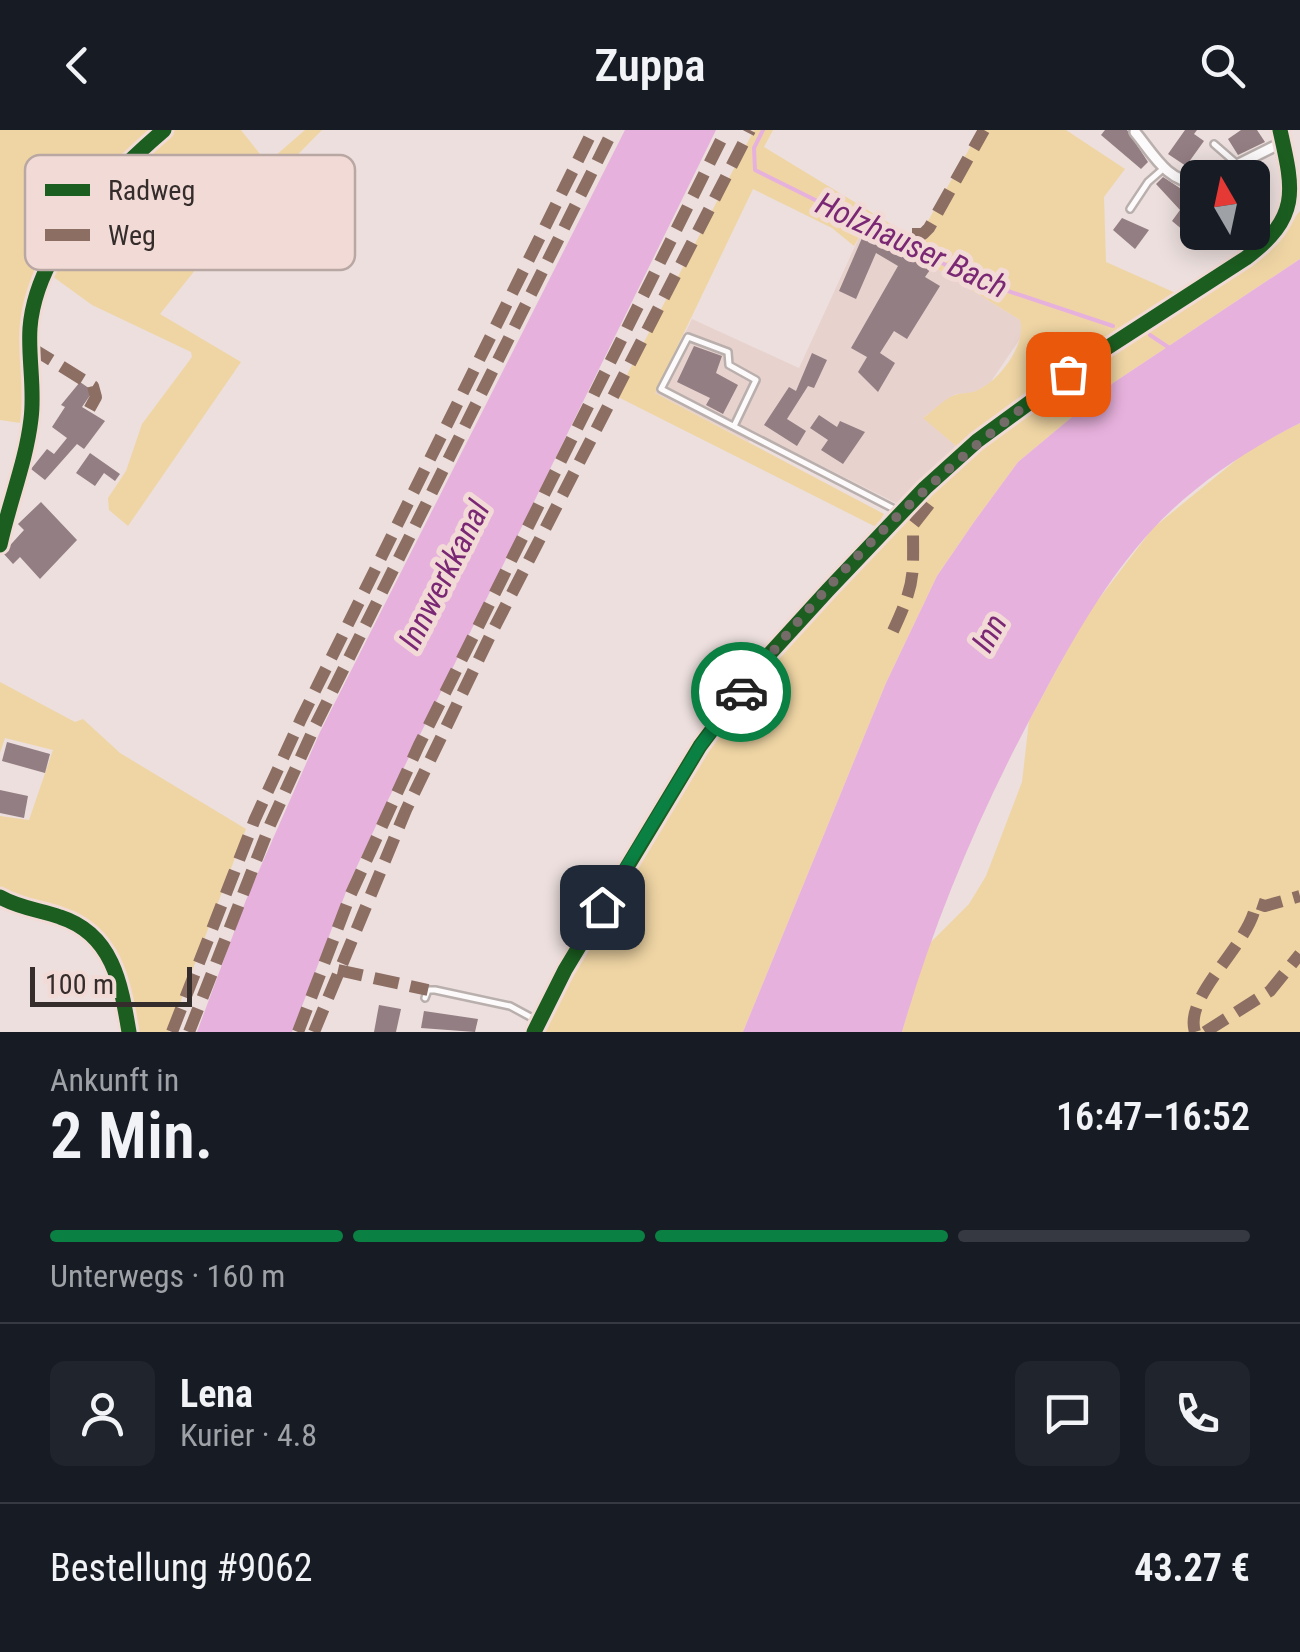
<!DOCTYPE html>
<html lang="de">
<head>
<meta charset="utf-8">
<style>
  :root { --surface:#171b24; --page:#20242c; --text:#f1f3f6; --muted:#9ea1a6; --line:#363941; --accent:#0b8043 }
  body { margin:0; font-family:"Roboto Condensed",sans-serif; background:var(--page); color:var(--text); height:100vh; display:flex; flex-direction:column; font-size:38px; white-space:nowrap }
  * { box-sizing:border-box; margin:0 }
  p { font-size:32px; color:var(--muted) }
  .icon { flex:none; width:55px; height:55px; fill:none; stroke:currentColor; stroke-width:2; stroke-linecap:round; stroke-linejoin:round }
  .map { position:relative; height:902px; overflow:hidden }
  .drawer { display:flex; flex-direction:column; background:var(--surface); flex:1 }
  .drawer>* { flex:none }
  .needle { width:65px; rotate:351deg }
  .controls { position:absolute; left:1180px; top:30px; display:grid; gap:20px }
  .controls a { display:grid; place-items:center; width:90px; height:90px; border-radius:15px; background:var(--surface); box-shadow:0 5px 25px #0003; font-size:50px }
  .scale { position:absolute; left:30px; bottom:25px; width:162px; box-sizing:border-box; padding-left:10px; border:5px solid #352d2b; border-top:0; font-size:28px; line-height:35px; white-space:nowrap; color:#352d2b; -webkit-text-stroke:8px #f2dbd7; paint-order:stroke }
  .pin { position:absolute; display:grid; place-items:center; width:85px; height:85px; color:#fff; margin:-42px; border-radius:20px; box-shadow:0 5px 15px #0006 }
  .courier { position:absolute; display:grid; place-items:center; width:100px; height:100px; margin:-50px; border:8px solid #0b8043; border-radius:50%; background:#fff; color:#222; box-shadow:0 2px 12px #0007 }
  .summary em { font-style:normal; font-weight:600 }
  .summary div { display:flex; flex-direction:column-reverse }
  .summary { display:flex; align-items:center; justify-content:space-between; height:170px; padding:0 50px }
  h1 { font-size:65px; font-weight:600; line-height:75px }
  .bar { display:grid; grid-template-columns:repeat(4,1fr); gap:15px 10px; align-content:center; height:120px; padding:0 50px }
  .bar i { height:12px; border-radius:8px; background:var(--line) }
  .bar .current { background:var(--accent) }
  .bar p { grid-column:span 4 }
  .line { display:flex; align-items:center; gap:25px; padding:0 50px; border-top:2px solid var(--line) }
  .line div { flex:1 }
  .round { display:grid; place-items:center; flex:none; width:105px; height:105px; border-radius:15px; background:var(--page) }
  header { display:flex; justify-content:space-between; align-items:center; height:130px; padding:0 50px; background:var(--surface); font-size:45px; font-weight:600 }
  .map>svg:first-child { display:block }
  .built { fill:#e8d2ce }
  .green { fill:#efd5a4 }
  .water { fill:#e7b1dd }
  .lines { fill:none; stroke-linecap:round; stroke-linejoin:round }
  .stream { stroke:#e7b1dd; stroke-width:4 }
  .building { fill:#937e83 }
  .lane-casing { stroke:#b9afad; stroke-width:10 }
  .street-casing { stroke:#b9afad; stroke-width:14 }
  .secondary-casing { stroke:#b9afad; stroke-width:18 }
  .lane { stroke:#fcfafa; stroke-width:5 }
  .street { stroke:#fcfafa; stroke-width:9 }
  .secondary { stroke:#fcfafa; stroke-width:12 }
  .quiet { stroke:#8d6e63; stroke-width:12; stroke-dasharray:25 12; stroke-linecap:butt }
  .cycleway-casing { stroke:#f2dbd7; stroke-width:21 }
  .cycleway { stroke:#1b5e20; stroke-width:15 }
  .done { stroke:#756b69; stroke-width:10; stroke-dasharray:0 18 }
  .route { stroke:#0b8043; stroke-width:12 }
  .labels { text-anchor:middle; stroke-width:10; stroke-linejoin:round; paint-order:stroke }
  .water-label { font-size:32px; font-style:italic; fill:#7a2774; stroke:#f2dbd7 }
  .key { fill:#f2dbd7; stroke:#b9a7a3; stroke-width:2.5 }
  .key-label { font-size:28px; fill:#352d2b }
</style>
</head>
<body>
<header><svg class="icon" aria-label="back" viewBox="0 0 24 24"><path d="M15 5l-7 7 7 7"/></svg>Zuppa<svg class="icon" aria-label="search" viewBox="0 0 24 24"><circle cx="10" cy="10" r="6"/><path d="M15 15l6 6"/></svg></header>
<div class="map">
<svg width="1300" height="902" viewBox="0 0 1300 902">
  <rect width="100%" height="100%" fill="#ecdfdd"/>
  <!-- built -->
  <polygon class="built" points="863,99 902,117 1020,190 1024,203 990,253 974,263 956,264 924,287 956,316 898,374 754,302 749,312 655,263 692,189 799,238"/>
  <!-- green -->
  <g class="green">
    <path d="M 0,0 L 156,0 C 112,43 36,114 29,179 C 26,217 31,256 27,294 L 0,290 Z"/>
    <polygon points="167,0 241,0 267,33 305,0 322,0 244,79 160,184 241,232 128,396 109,380 108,368 126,341 142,294 192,227 191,222 92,175 48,143 91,82"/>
    <path d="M 754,0 L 773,0 L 764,17 L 917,110 L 980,0 L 1066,0 L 1125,39 L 1104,67 L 1106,132 L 1178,164 L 1096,213 L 956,316 L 923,288 C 933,281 944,269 955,265 C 963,262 971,264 978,260 C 1000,250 1027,214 1020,190 L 902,117 L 863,100 L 854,116 L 832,98 L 753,59 L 655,263 L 884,384 L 876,397 L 616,266 Z"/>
    <path d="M 1300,81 L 1300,129 L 1113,253 L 1018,332 L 974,392 L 937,446 L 886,553 L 743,902 L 541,902 C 647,684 792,475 979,318 C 1045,262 1118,215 1189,168 C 1218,150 1254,134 1279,111 C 1288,103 1292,89 1300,81 Z"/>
    <polygon points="1300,293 1300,902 902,902 927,816 969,774 986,746 1022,652 1029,591 1085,487 1153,398 1251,318"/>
    <path d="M 0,552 L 75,592 L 83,589 L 120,623 L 246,699 L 169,902 L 132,902 C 125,859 119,808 74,789 C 50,778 24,774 0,763 L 0,686 L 29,690 L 53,620 L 5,608 L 0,623 Z"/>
  </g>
  <!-- water -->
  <g class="water">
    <polygon points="625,0 716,0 389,668 351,749 292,902 197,902 246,770 320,602"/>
    <path d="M 1300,129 L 1300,293 C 1248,319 1192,356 1152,400 C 1107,449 1074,507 1043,565 C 984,673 936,784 902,902 L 743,902 L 886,553 L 937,446 L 974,392 L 1018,332 L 1113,253 Z"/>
  </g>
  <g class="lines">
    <!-- stream -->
    <g class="stream">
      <polyline points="763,0 754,18 755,40 978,151 1113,196"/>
      <polyline points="1150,205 1171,219"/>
    </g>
  </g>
  <!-- building -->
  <g class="building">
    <polygon points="1105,0 1127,0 1148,32 1141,39 1101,5"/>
    <polygon points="1185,0 1197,0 1194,4 1204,11 1186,36 1168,24"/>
    <polygon points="1241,0 1257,0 1265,12 1238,25 1228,9"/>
    <polygon points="1163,47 1192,66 1198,60 1198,85 1184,101 1172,91 1180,80 1156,54"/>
    <polygon points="1122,88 1149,100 1135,119 1113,100"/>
    <polygon points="862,108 887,119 890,114 932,137 925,147 940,156 907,209 894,201 880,223 895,233 878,262 858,242 867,227 851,218 898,136 876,123 856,169 839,161"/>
    <polygon points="694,216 722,226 716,243 738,255 723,284 706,275 710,268 677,252"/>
    <polygon points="812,223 827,230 814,258 808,256 787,289 806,301 797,316 764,295 789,257 796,261"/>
    <polygon points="80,252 93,261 82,277 105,291 84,319 77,314 45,350 31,339 47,319 54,324 67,308 52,297 65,277 61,275"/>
    <polygon points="819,285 837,297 840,291 865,302 843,334 821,320 828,310 810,298"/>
    <polygon points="90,323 120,344 115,351 104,343 95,356 76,343"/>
    <polygon points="41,372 77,410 40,449 20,427 13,434 3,423 24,400 18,394"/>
    <polygon points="7,612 50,624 45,643 2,631"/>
    <polygon points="0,660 28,666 24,688 0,683"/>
    <polygon points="379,875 401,879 396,902 374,902"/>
    <polygon points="424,881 478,889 475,902 421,898"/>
  </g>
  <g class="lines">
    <defs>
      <g id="lane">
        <polyline points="1214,14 1237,34"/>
        <polyline points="1130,79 1148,52 1164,38"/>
        <polyline points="734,296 756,250 729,235 728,222 688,207 661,259 898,381"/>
        <polyline points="425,868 428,860 435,860 510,876 536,890"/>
      </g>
      <g id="street">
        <path d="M 1135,2 C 1152,22 1168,54 1198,52"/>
        <polyline points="1211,48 1283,12"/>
        <path d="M 0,415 C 9,373 26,332 31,289 C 35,259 28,228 30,198 C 36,120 108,48 164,0"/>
        <path d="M 0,767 C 19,778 40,780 60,787 C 113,804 121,854 129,902"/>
      </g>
      <path id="secondary" d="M 534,902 L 565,840 L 700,616 L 765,529 L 828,460 L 925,358 L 977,311 L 1085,232 L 1246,128 C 1300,87 1294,62 1280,0"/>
    </defs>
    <!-- lane casing -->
    <use href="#lane" class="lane-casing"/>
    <!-- street casing -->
    <use href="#street" class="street-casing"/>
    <!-- secondary casing -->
    <use href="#secondary" class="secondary-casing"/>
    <!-- lane -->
    <use href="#lane" class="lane"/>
    <!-- street -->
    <use href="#street" class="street"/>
    <!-- secondary -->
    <use href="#secondary" class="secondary"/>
    <!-- quiet -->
    <g class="quiet">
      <polyline points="912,104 923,104 929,98 984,0"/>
      <polyline points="30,217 93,256 96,267 85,287"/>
      <path d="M 893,501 C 916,451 913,448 913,395 L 931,372"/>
      <polyline points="338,840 428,860"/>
      <polyline points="172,902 255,689 301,589 593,0"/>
      <polyline points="189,902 270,695 315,596 613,0"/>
      <polyline points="298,902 350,766 419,615 726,0"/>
      <polyline points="314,902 406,680 490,506 750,0"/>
      <path d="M 1195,902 C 1183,865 1251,814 1256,773 L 1265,776 L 1300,766"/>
      <polyline points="1205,902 1270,861 1300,824"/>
    </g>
    <defs>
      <g id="cycleway">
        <path d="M 0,415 C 9,373 26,332 31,289 C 35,259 28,228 30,198 C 36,120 108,48 164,0"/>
        <path d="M 0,767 C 19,778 40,780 60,787 C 113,804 121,854 129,902"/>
        <path d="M 534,902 L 565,840 L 700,616 L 765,529 L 828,460 L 925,358 L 977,311 L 1085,232 L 1246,128 C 1300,87 1294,62 1280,0"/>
      </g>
    </defs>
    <!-- cycleway casing -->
    <use href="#cycleway" class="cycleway-casing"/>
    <!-- cycleway -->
    <use href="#cycleway" class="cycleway"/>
  </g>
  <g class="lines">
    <!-- done -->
    <path class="done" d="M 741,562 C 834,440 944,333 1068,244"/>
    <!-- route -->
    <polyline class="route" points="602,777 700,616 741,562"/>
  </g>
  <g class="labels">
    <!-- water labels -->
    <g class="water-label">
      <text transform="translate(912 115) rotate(25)" y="11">Holzhauser Bach</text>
      <text transform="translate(444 445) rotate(-63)" y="11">Innwerkkanal</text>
      <text transform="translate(989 503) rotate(-61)" y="11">Inn</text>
    </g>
  </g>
  <!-- legend -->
  <rect x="25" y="25" width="330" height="115" rx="15" class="key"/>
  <rect x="45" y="54" width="45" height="12" fill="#1b5e20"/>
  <rect x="45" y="99" width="45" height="12" fill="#8d6e63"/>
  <g class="key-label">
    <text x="108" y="70">Radweg</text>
    <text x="108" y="115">Weg</text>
  </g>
</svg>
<div class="controls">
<a><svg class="needle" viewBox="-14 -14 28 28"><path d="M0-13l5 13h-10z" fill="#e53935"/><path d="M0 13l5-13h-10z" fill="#9ea1a6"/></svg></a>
</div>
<div class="scale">100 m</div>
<div class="pin" style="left:1068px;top:244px;background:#ea580c"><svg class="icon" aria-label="bag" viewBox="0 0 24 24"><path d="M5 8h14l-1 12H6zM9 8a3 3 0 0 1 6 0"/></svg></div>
<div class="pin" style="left:602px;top:777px;background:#1f2937"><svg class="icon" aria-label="home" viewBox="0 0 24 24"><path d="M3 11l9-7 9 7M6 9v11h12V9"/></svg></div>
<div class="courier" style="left:741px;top:562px"><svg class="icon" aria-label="car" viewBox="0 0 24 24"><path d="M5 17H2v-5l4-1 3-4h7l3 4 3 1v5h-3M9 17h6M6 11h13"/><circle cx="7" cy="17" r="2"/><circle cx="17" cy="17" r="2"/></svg></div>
</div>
<section class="drawer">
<div class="summary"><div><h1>2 Min.</h1><p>Ankunft in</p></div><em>16:47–16:52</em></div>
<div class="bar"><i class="current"></i><i class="current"></i><i class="current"></i><i></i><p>Unterwegs · 160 m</p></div>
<div class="line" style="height:180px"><a class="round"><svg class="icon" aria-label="person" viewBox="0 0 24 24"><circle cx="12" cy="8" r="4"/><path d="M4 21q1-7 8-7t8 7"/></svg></a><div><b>Lena</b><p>Kurier · 4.8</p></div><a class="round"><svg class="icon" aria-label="chat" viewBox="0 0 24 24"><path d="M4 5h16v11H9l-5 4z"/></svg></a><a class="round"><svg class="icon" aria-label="phone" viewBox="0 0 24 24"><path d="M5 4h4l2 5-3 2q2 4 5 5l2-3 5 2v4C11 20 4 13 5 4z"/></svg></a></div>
<div class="line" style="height:130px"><div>Bestellung #9062</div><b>43.27 €</b></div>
</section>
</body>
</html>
